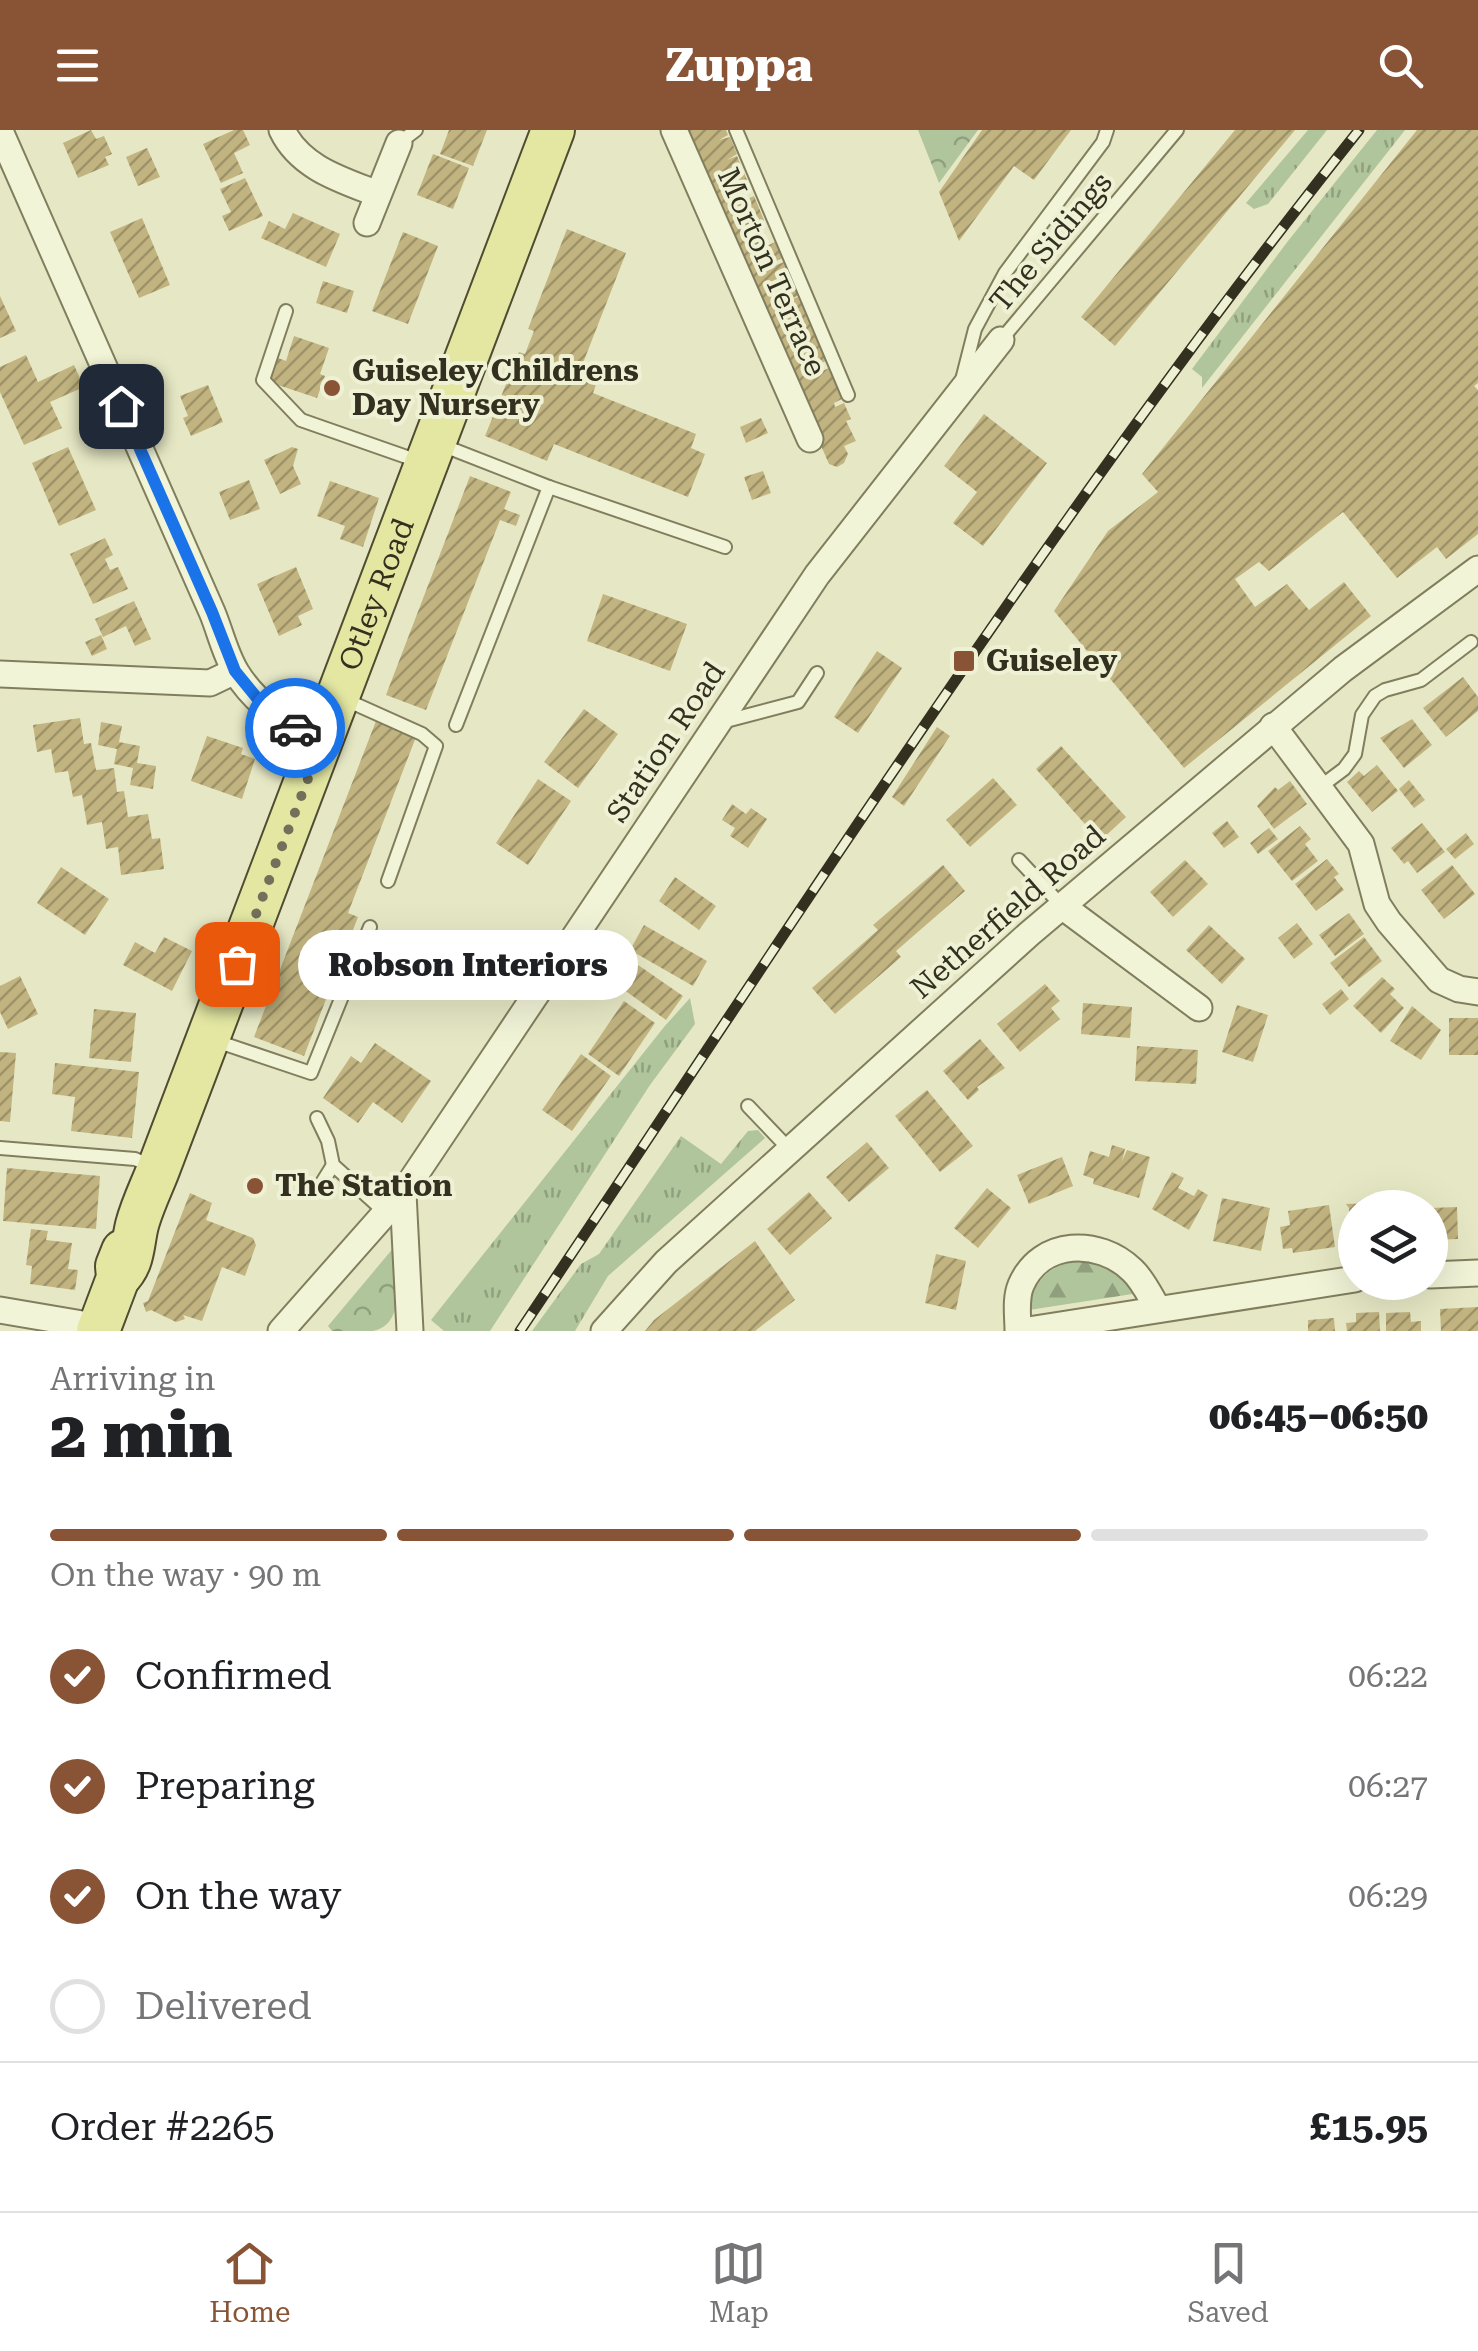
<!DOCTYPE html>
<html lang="en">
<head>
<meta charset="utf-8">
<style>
  :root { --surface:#fff; --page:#f2f2f2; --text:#202124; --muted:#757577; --line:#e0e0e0; --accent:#895435 }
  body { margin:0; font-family:"Roboto Serif",serif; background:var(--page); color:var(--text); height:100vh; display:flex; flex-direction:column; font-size:38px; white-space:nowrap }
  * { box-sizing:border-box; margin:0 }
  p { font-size:32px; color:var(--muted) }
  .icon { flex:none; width:55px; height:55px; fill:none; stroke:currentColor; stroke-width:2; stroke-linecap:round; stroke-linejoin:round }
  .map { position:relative; height:1201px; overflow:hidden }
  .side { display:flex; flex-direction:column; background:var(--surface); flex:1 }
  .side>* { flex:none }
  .tools { position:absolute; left:1338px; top:1060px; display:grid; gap:20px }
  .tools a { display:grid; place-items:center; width:110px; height:110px; border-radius:50%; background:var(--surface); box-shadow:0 10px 40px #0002; font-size:50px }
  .pin { position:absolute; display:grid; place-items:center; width:85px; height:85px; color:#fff; margin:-42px; border-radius:20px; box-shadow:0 5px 15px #0006 }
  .courier { position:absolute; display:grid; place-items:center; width:100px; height:100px; margin:-50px; border:8px solid #1a73e8; border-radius:50%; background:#fff; color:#222; box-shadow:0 2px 12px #0007 }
  .bubble { position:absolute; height:70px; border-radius:35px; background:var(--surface); box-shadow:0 10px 40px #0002; font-size:32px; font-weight:800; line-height:70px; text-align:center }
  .overview em { font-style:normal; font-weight:800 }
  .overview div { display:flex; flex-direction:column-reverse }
  .overview { display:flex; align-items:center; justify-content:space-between; height:170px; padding:0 50px }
  h1 { font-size:65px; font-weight:800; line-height:75px }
  .bar { display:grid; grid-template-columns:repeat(4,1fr); gap:15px 10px; align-content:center; height:120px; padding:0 50px }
  .bar i { height:12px; border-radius:8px; background:var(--line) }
  .bar .active { background:var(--accent) }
  .bar p { grid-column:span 4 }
  .line { display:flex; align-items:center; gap:25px; padding:0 50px; border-top:2px solid var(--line) }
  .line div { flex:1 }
  ol { padding:0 50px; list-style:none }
  li { display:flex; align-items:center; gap:30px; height:110px }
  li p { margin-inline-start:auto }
  li .icon { padding:10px; border-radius:50%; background:var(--accent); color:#fff; stroke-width:4 }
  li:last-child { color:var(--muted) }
  li i { width:55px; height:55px; border:5px solid var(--line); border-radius:50% }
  header { display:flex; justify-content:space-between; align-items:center; height:130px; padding:0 50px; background:var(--accent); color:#fff; font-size:45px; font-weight:800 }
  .menu { display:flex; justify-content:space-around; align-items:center; height:140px; border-top:2px solid var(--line); background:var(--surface); font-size:28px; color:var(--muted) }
  .menu a { display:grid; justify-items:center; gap:5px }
  .menu .active { color:var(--accent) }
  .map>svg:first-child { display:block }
  .grass { fill:url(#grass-tufts) }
  .forest { fill:url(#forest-firs) }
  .park { fill:url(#park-crowns) }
  .building { fill:url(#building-hatch) }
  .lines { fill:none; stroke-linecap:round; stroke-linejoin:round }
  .lane-casing { stroke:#817e5e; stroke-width:16 }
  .street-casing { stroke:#817e5e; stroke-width:29 }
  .primary-casing { stroke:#504b31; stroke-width:46 }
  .lane { stroke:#f2f4d8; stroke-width:12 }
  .street { stroke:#f2f4d8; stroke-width:25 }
  .primary { stroke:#e3e7a2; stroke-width:42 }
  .rail-casing { stroke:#333020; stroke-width:11 }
  .rail { stroke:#eef1d4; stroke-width:8; stroke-dasharray:22; stroke-linecap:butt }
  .done { stroke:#72705a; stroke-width:10; stroke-dasharray:0 18 }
  .route { stroke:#1a73e8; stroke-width:12 }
  .poi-dot { fill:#895435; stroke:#eef1d4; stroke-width:4 }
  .labels { text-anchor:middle; stroke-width:8; stroke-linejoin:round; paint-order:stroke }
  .street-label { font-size:30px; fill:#333020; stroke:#eef1d4 }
  .poi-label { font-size:30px; font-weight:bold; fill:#333020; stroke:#eef1d4; text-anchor:start }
</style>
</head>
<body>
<header><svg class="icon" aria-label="menu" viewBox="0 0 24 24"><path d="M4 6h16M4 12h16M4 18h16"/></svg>Zuppa<svg class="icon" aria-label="search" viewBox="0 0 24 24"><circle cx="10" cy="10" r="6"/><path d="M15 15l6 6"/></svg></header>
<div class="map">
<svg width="1478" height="1201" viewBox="0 0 1478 1201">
  <defs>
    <pattern id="grass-tufts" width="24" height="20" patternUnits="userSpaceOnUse" patternTransform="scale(2.5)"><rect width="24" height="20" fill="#b0c59b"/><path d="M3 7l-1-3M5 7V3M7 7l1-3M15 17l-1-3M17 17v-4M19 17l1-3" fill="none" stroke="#90a07e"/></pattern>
    <pattern id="forest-firs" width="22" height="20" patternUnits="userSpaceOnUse" patternTransform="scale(2.5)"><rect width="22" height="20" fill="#b0c59b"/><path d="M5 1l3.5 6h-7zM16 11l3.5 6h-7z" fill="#90a07e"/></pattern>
    <pattern id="park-crowns" width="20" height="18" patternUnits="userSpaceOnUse" patternTransform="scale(2.5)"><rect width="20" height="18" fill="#b0c59b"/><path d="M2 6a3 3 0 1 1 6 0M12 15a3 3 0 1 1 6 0" fill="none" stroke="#90a07e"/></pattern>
    <pattern id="building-hatch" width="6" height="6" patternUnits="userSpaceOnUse" patternTransform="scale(2.5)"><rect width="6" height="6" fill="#c2b480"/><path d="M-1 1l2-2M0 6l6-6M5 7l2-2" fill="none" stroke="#9e9368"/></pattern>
  </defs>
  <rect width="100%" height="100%" fill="#e6e8c5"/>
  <!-- grass -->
  <g class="grass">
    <polygon points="1308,0 1327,0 1268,74 1254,79 1246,73"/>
    <polygon points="1377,0 1405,0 1202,258 1202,247 1192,239 1288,111"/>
    <polygon points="690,868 695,894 650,955 490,1201 444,1201 431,1190 664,897"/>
    <polygon points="758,1000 765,1008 608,1146 575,1201 532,1201 581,1134 599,1124 681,1006 721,1034 748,1001"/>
  </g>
  <!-- forest -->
  <path class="forest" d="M 1083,1129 L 1114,1138 L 1139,1163 L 1029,1180 C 1033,1148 1052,1134 1083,1129 Z"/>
  <!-- park -->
  <g class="park">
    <polygon points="918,0 978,0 939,53"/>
    <path d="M 395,1116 C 396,1142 408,1194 373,1201 C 360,1201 345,1201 332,1201 L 328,1196 Z"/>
  </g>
  <!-- building -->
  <g class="building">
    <polygon points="91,0 96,9 104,6 112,24 105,27 109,35 78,48 63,13"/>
    <polygon points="234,0 243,0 250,15 234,23 243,43 221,53 203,14"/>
    <polygon points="449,0 487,0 473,36 440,24"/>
    <polygon points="682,0 726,0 728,5 719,10 730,7 737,24 727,30 737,26 743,41 735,47 744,43 751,59 742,63 745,70 754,66 764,90 755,94 765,117 775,112 783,128 772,133 774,136 784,132 799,165 789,170 798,167 826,231 817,235 820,242 829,238 842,269 834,273 835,277 844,273 851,289 846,291 856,311 844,316 848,324 844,333 837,337 829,334"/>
    <polygon points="982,0 1071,0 1034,50 1014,36 959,111 939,62"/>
    <polygon points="1235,0 1295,0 1115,216 1081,187"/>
    <polygon points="1417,0 1478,0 1478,253 1474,256 1478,260 1478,404 1446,429 1437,417 1397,448 1343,382 1269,441 1259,432 1235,449 1255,477 1287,454 1309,480 1344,452 1371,486 1184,638 1054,481 1108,401 1158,362 1142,344"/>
    <polygon points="147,18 160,47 138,56 126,27"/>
    <polygon points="433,24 469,38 453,79 417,65"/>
    <polygon points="245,48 263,86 229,101 222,86 231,82 220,59"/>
    <polygon points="293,83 340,104 326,137 261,108 269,91 285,99"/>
    <polygon points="142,88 170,155 139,168 110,102"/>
    <polygon points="567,99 626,123 583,233 601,240 593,263 696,304 691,318 705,324 688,367 554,314 547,331 485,306 519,222 525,224 534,201 528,199"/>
    <polygon points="403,102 438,116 408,194 372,181"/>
    <polygon points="323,151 354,161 347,183 316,173"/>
    <polygon points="0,166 16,201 0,208"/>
    <polygon points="294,206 329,218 320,244 325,246 317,268 269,252 278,228 286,231"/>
    <polygon points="26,225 38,252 74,235 84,257 50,272 62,298 24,315 0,262 0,237"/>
    <polygon points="208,255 223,292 191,306 183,288 188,286 180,266"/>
    <polygon points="984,284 1047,333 983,416 953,393 977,362 944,336"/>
    <polygon points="761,288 768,303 746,313 740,297"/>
    <polygon points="68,317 96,380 59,396 32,333"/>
    <polygon points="292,317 298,319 293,336 301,354 280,364 264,330"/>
    <polygon points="763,341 771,363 752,370 744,347"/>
    <polygon points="470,346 511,362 504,379 520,385 516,396 500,390 426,580 386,565"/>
    <polygon points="249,350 260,379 230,390 219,362"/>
    <polygon points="330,351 379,368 363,417 340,409 345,396 317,386"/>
    <polygon points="105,408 113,425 105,429 110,440 118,437 128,459 93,474 70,424"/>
    <polygon points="296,437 313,479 298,486 302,495 279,506 257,454"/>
    <polygon points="603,464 687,494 670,541 587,511"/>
    <polygon points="134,471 151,509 135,516 126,496 103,507 95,489"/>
    <polygon points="101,505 107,519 92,526 85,512"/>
    <polygon points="877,521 902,538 858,603 834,587"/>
    <polygon points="1463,547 1478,567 1478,581 1446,607 1423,578"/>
    <polygon points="584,579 618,604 578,658 544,632"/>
    <polygon points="80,588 84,614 91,613 96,640 114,638 117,662 124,661 128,687 148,684 152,709 160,708 164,739 121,745 118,717 106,719 102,692 87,695 82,665 73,667 68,641 55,643 51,619 37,622 33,595"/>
    <polygon points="1412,589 1432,615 1404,638 1380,608"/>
    <polygon points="376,591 416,607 348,783 358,787 304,926 254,907"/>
    <polygon points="101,592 122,596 119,612 140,616 137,633 156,636 153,659 130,655 133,638 114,634 117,619 98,615"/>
    <polygon points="937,597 950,606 904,676 892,667"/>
    <polygon points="207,606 243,618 241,624 255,629 242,669 191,651"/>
    <polygon points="1061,616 1126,687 1100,711 1036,639"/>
    <polygon points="1377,635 1398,661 1372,682 1347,652 1359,641 1364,646"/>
    <polygon points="993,648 1017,675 970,717 946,690"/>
    <polygon points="538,649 571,671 528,735 496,713"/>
    <polygon points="1409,650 1425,670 1414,678 1399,659"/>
    <polygon points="1290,651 1307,674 1274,699 1257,676 1275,657 1278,660"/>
    <polygon points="732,674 746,684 751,678 767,689 748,718 730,706 735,698 722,690"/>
    <polygon points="1227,691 1239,707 1224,718 1212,703"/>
    <polygon points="1422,693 1445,722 1417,743 1408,731 1404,734 1391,718"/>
    <polygon points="1300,696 1311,709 1305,714 1318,731 1292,751 1268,721"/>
    <polygon points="1269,698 1278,709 1258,724 1250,713"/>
    <polygon points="1466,703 1474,714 1455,729 1446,719"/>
    <polygon points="1327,729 1339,744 1334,747 1344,760 1316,781 1295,754"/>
    <polygon points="1185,730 1208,754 1173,787 1150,762"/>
    <polygon points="943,735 965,761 896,821 901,827 835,884 812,858 878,800 873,795"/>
    <polygon points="1452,735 1475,764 1444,789 1421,760"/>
    <polygon points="61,737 109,769 85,805 37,773"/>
    <polygon points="675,747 716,776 699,800 659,771"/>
    <polygon points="1349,783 1364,804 1335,826 1319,805"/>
    <polygon points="1297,793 1313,814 1294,829 1278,808"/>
    <polygon points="644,795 707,831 693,856 630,820"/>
    <polygon points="1209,795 1245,829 1222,854 1186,820"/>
    <polygon points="164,807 192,821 172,861 123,835 135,812 155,823"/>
    <polygon points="1364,807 1382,831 1349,857 1330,833"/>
    <polygon points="625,826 683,866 666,890 609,849"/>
    <polygon points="20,846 38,884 8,899 0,882 0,856"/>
    <polygon points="1382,847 1395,859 1390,864 1404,878 1381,903 1353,876"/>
    <polygon points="1045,854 1060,871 1051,878 1060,889 1020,922 997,894"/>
    <polygon points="1341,859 1349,869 1330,885 1322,874"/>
    <polygon points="624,871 655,893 619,946 588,924"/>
    <polygon points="1083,873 1132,877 1130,908 1081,904"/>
    <polygon points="1237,875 1268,885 1253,932 1222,922"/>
    <polygon points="1412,876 1441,900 1421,930 1390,911"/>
    <polygon points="94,879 136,883 131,932 89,928"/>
    <rect x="1449" y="888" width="29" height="37"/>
    <polygon points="980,909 1005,938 977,957 979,960 968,970 943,941"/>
    <polygon points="375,913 431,951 402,993 373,972 358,993 323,968 351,926 361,933"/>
    <polygon points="1137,916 1198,920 1196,954 1135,951"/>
    <polygon points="0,922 16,923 10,992 0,991"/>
    <polygon points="581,924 611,946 572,1001 542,980"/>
    <polygon points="55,933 139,942 132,1008 71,1001 75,967 52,964"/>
    <polygon points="927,960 973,1016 940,1042 895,986"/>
    <polygon points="867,1012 889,1038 849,1072 826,1047"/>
    <polygon points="1112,1015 1125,1019 1122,1031 1127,1020 1150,1027 1139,1068 1093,1054 1094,1049 1083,1045 1090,1021 1109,1027"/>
    <polygon points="1062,1027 1073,1056 1029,1074 1017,1045"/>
    <polygon points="7,1038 100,1046 96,1099 3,1091"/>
    <polygon points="1172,1042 1184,1048 1178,1058 1194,1066 1198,1059 1208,1065 1189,1100 1152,1079"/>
    <polygon points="987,1058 1011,1078 978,1118 954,1098"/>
    <polygon points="809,1062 832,1088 790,1125 767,1099"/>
    <polygon points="190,1063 212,1073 206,1090 253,1108 256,1115 245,1146 222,1137 202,1191 183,1185 185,1189 176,1192 151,1180 146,1182 143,1173 148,1171"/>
    <polygon points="1222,1068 1270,1078 1261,1121 1213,1111"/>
    <polygon points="1376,1073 1376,1078 1355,1078 1355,1115 1351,1115 1349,1078 1346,1074"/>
    <polygon points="1329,1075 1335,1117 1293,1123 1292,1118 1283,1119 1280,1097 1290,1095 1288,1081"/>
    <polygon points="1457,1077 1458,1109 1430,1110 1430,1078"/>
    <polygon points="31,1099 48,1101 46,1110 72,1113 68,1139 78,1140 75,1160 30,1154 32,1136 26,1135"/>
    <polygon points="755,1111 795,1170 755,1201 645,1201 654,1190"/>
    <polygon points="936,1124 966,1131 956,1180 925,1173"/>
    <polygon points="1478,1177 1478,1201 1441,1201 1440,1179"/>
    <polygon points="1379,1182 1380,1201 1347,1201 1346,1193 1356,1192 1356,1183"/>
    <polygon points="1410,1182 1411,1192 1421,1191 1421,1201 1386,1201 1386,1183"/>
    <polygon points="1334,1188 1335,1201 1308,1201 1308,1190"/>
  </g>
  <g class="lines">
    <defs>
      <g id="lane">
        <polyline points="736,0 848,265"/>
        <polyline points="399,13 416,0"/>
        <polyline points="286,181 263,250 301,290 421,332"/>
        <polyline points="1001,210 1177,0"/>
        <polyline points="962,250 975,199 1005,143 1103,12 1107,0"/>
        <polyline points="439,314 549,357 725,417"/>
        <polyline points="344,569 422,604 436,616 388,751"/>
        <polyline points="722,592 798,572 817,543"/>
        <polyline points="456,595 549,357"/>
        <polyline points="1320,657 1344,639 1355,624 1362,585 1375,566 1385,560 1421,550 1471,512"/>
        <polyline points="1019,730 1062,776"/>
        <polyline points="216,911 311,943 370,797"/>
        <polyline points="748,976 789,1019"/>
        <polyline points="317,988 328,1011 333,1035 385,1082"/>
        <polyline points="0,1018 135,1029 151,1036"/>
        <polyline points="320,1056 333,1035"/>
      </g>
      <g id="street">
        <path d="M 282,0 C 300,38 342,50 378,64"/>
        <polyline points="674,0 810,309"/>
        <path d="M 0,1 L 212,482 C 220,501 225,524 236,542 C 256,575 288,595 322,612"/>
        <polyline points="367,93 399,13"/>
        <polyline points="0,544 210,553 235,541"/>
        <polyline points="1273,596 1361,714 1377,774 1389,792 1439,850 1459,859 1478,862"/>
        <polyline points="1062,776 1199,878"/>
        <polyline points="403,1063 410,1201"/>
        <polyline points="1430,1145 1478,1143"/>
        <polyline points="0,1180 100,1197"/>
        <polyline points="281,1201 403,1063 817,445 1001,210"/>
        <polyline points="604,1201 666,1132 1029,804 1343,539 1478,439"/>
        <path d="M 1018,1201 C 1018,1186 1015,1169 1021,1155 C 1041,1109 1099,1108 1132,1140 C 1143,1150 1150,1166 1158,1179"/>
        <polyline points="1022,1201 1355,1149"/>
      </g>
      <g id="primary">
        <path id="s1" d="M 118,1148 C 134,1133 132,1115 137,1095 C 142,1076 151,1058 158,1040 L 553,0"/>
        <polyline points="98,1201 118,1148 117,1136 123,1121"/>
      </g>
    </defs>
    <!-- lane casing -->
    <use href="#lane" class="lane-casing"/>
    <!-- street casing -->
    <use href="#street" class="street-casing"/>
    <!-- primary casing -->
    <use href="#primary" class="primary-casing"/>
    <!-- lane -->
    <use href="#lane" class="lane"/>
    <!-- street -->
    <use href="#street" class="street"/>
    <!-- primary -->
    <use href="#primary" class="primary"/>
    <defs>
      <path id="rail" d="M 520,1201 C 792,795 1054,382 1359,0"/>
    </defs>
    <!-- rail casing -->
    <use href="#rail" class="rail-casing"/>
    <!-- rail -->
    <use href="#rail" class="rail"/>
  </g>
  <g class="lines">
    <!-- done -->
    <polyline class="done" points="237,834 322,612 295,598"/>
    <!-- route -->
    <polyline class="route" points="121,276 212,482 235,541 257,568 282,591 295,598"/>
  </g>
  <!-- markers -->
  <g class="poi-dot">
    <circle cx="332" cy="258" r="10"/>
    <rect x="952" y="519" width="24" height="24" rx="5"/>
    <circle cx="255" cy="1056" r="10"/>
  </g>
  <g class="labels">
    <!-- street labels -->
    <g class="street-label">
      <text transform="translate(1051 112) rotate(-50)" y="10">The Sidings</text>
      <text transform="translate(772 142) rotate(66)" y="10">Morton Terrace</text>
      <text dy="10" stroke="none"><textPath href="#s1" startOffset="732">Otley Road</textPath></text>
      <text transform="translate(666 612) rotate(-56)" y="10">Station Road</text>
      <text transform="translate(1008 782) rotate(-41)" y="10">Netherfield Road</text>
    </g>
    <!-- poi labels -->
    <g class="poi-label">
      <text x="352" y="251">Guiseley Childrens<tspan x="352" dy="34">Day Nursery</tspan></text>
      <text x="986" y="541">Guiseley</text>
      <text x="275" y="1066">The Station</text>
    </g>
  </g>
</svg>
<div class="tools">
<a><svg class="icon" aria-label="layers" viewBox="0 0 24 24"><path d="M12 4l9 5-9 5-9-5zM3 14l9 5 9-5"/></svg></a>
</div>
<div class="pin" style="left:237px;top:834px;background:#ea580c"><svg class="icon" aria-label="bag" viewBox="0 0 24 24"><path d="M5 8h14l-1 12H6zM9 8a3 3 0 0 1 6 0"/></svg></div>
<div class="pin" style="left:121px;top:276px;background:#1f2937"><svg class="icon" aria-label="home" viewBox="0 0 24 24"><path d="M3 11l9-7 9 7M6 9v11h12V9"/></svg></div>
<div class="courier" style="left:295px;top:598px"><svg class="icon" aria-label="car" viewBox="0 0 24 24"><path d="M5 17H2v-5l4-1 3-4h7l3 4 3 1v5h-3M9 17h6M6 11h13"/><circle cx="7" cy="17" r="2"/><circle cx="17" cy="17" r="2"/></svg></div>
<div class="bubble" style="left:298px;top:800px;width:340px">Robson Interiors</div>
</div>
<section class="side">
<div class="overview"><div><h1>2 min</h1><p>Arriving in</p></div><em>06:45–06:50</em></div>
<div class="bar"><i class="active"></i><i class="active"></i><i class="active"></i><i></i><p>On the way · 90 m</p></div>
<ol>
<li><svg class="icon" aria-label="check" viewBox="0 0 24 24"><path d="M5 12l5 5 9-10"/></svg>Confirmed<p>06:22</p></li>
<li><svg class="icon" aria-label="check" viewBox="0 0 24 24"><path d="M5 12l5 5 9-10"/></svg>Preparing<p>06:27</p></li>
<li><svg class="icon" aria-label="check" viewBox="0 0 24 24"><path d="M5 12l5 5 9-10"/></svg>On the way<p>06:29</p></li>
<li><i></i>Delivered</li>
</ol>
<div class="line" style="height:130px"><div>Order #2265</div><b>£15.95</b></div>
</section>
<nav class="menu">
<a class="active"><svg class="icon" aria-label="home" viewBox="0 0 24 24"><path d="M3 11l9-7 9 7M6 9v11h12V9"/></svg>Home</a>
<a><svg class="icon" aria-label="map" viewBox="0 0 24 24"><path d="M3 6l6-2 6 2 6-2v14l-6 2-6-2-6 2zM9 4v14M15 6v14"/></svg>Map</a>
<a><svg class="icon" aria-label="saved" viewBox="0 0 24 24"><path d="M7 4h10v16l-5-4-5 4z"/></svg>Saved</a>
</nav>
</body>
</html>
